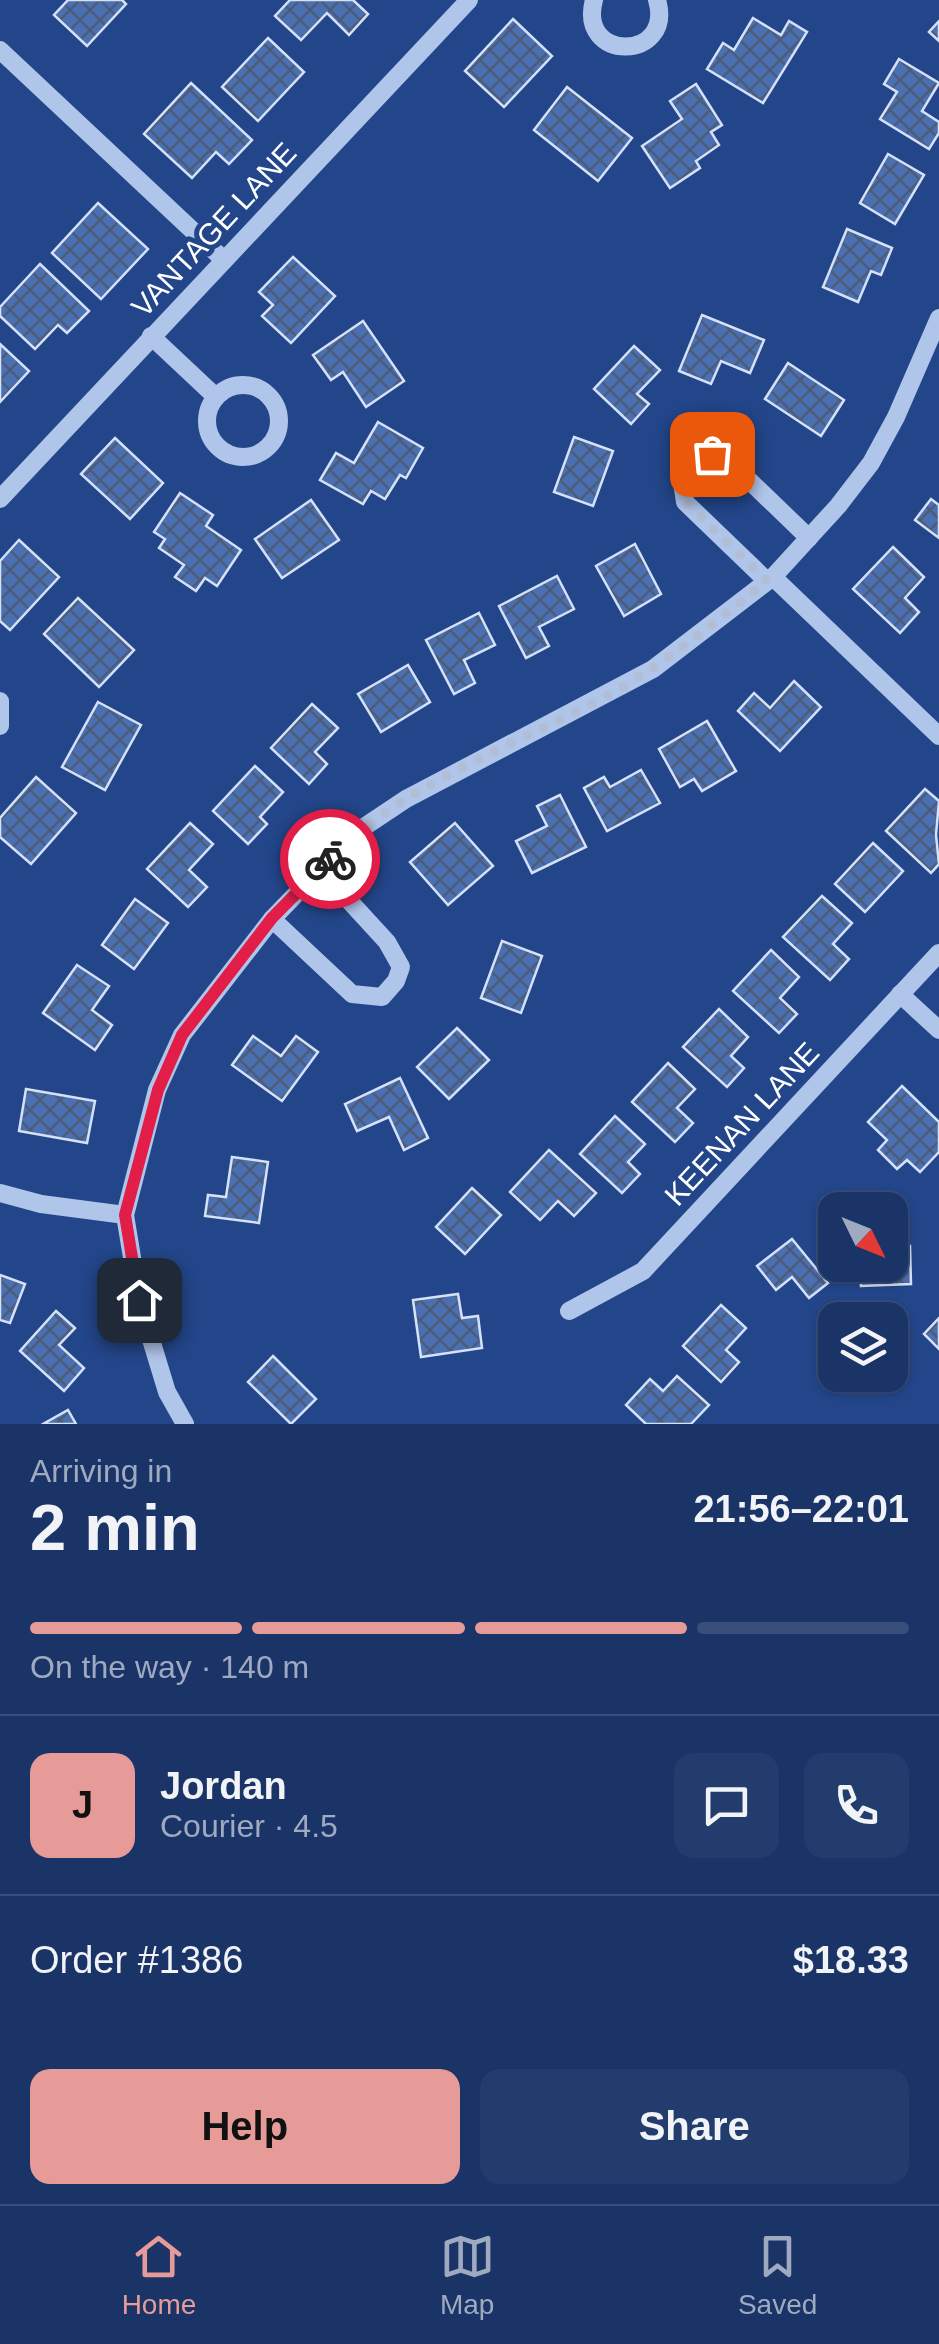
<!DOCTYPE html>
<html lang="en">
<head>
<meta charset="utf-8">
<style>
  :root { --surface:#1a3468; --page:#233c6e; --text:#f1f3f6; --muted:#9faac0; --line:#384f7c; --accent:#e69b98 }
  body { margin:0; font-family:Arial,sans-serif; background:var(--page); color:var(--text); height:100vh; display:flex; flex-direction:column; font-size:38px; white-space:nowrap }
  * { box-sizing:border-box; margin:0 }
  p { font-size:32px; color:var(--muted) }
  .icon { flex:none; width:55px; height:55px; fill:none; stroke:currentColor; stroke-width:2; stroke-linecap:round; stroke-linejoin:round }
  .map { position:relative; height:1424px; overflow:hidden }
  .drawer { display:flex; flex-direction:column; background:var(--surface); flex:1 }
  .drawer>* { flex:none }
  .needle { width:65px; rotate:133deg }
  .tools { position:absolute; left:818px; top:1192px; display:grid; gap:20px }
  .tools a { display:grid; place-items:center; width:90px; height:90px; border-radius:20px; background:var(--surface); box-shadow:0 2px 8px #0004,0 0 0 2px var(--line); font-size:50px }
  .pin { position:absolute; display:grid; place-items:center; width:85px; height:85px; color:#fff; margin:-42px; border-radius:20px; box-shadow:0 5px 15px #0006 }
  .courier { position:absolute; display:grid; place-items:center; width:100px; height:100px; margin:-50px; border:8px solid #e11d48; border-radius:50%; background:#fff; color:#222; box-shadow:0 2px 12px #0007 }
  .summary em { font-style:normal; font-weight:800 }
  .summary div { display:flex; flex-direction:column-reverse }
  .summary { display:flex; align-items:center; justify-content:space-between; height:170px; padding:0 30px }
  h1 { font-size:65px; font-weight:800; line-height:75px }
  .bar { display:grid; grid-template-columns:repeat(4,1fr); gap:15px 10px; align-content:center; height:120px; padding:0 30px }
  .bar i { height:12px; border-radius:8px; background:var(--line) }
  .bar .current { background:var(--accent) }
  .bar p { grid-column:span 4 }
  .line { display:flex; align-items:center; gap:25px; padding:0 30px; border-top:2px solid var(--line) }
  .line div { flex:1 }
  .round { display:grid; place-items:center; flex:none; width:105px; height:105px; border-radius:20px; background:var(--page) }
  .cta { display:flex; gap:20px; margin-top:auto; padding:20px 30px }
  .cta a { flex:1; height:115px; border-radius:20px; background:var(--accent); color:#111; font-size:40px; font-weight:800; line-height:115px; text-align:center }
  .cta a+a { background:var(--page); color:var(--text) }
  .menu { display:flex; justify-content:space-around; align-items:center; height:140px; border-top:2px solid var(--line); background:var(--surface); font-size:28px; color:var(--muted) }
  .menu a { display:grid; justify-items:center; gap:5px }
  .menu .current { color:var(--accent) }
  .map>svg:first-child { display:block }
  .building { fill:url(#building-cross-hatch); stroke:#d5e1f8; stroke-width:2.5 }
  .lines { fill:none; stroke-linecap:round; stroke-linejoin:round }
  .minor { stroke:#b0c5ea; stroke-width:18 }
  .done { stroke:#b2bed6; stroke-width:10; stroke-dasharray:0 18 }
  .route { stroke:#e11d48; stroke-width:12 }
  .labels { text-anchor:middle; stroke-width:10; stroke-linejoin:round; paint-order:stroke }
  .street-label { font-size:30px; fill:#fff; stroke:#23468a }
</style>
</head>
<body>
<div class="map">
<svg width="939" height="1424" viewBox="0 0 939 1424">
  <defs>
    <pattern id="building-cross-hatch" width="8" height="8" patternUnits="userSpaceOnUse" patternTransform="scale(2.5)"><rect width="8" height="8" fill="#4b70b2"/><path d="M0 0l8 8M0 8l8-8" fill="none" stroke="#4c5c7a"/></pattern>
  </defs>
  <rect width="100%" height="100%" fill="#23468a"/>
  <!-- building -->
  <g class="building">
    <polygon points="68,0 122,0 126,4 87,46 54,15"/>
    <polygon points="290,0 353,0 368,14 349,35 327,13 301,40 275,16"/>
    <polygon points="753,18 781,35 789,21 807,32 763,103 707,69 723,43 734,50"/>
    <polygon points="513,19 552,56 504,107 465,71"/>
    <polygon points="939,21 939,41 929,32"/>
    <polygon points="268,38 304,72 258,121 222,87"/>
    <polygon points="899,59 939,83 922,111 939,122 939,133 929,149 880,119 897,92 884,84"/>
    <polygon points="191,83 252,140 229,164 216,152 192,178 144,134"/>
    <polygon points="696,84 722,125 711,132 719,145 696,161 700,168 670,188 642,146 682,119 670,101"/>
    <polygon points="567,87 632,138 598,181 534,130"/>
    <polygon points="888,154 924,175 895,224 860,203"/>
    <polygon points="98,203 148,249 101,299 52,253"/>
    <polygon points="847,229 892,248 881,275 871,271 858,302 823,287"/>
    <polygon points="293,257 335,296 291,343 262,316 273,305 259,292"/>
    <polygon points="40,264 89,311 67,333 58,325 35,349 0,316 0,307"/>
    <polygon points="702,315 764,340 750,373 721,361 711,384 679,371"/>
    <polygon points="363,321 404,381 366,407 343,372 331,380 313,355"/>
    <polygon points="0,344 29,371 0,402"/>
    <polygon points="634,346 660,370 637,394 649,404 631,424 594,389"/>
    <polygon points="788,363 844,400 821,436 765,399"/>
    <polygon points="378,422 423,448 406,478 400,475 385,499 371,491 363,504 320,480 336,453 354,463"/>
    <polygon points="574,437 613,451 593,506 554,492"/>
    <polygon points="115,438 163,483 130,519 81,474"/>
    <polygon points="180,493 213,515 206,526 241,550 217,586 205,578 196,591 175,577 184,565 159,548 165,539 154,532"/>
    <polygon points="931,499 939,505 939,538 915,520"/>
    <polygon points="311,500 339,540 282,578 255,539"/>
    <polygon points="19,540 59,577 10,630 0,621 0,561"/>
    <polygon points="635,544 661,594 624,616 596,566"/>
    <polygon points="893,547 924,577 905,598 919,612 900,633 853,589"/>
    <polygon points="557,576 574,609 539,627 549,646 526,658 499,606"/>
    <polygon points="78,598 134,650 99,687 44,634"/>
    <polygon points="479,613 495,645 464,660 475,683 454,694 426,640"/>
    <polygon points="408,665 430,702 381,732 358,694"/>
    <polygon points="794,681 821,707 780,751 738,711 754,693 770,708"/>
    <polygon points="98,702 141,725 105,790 62,767"/>
    <polygon points="312,704 338,728 315,752 327,764 309,784 271,748"/>
    <polygon points="707,721 736,771 702,791 694,779 680,787 659,749"/>
    <polygon points="255,766 283,792 260,817 267,824 248,844 213,811"/>
    <polygon points="641,770 660,803 607,831 584,788 604,777 610,787"/>
    <polygon points="36,777 76,813 31,864 0,837 0,818"/>
    <polygon points="925,789 939,801 936,835 939,864 931,873 886,831"/>
    <polygon points="560,795 586,847 532,873 516,841 547,826 537,806"/>
    <polygon points="190,823 213,844 189,870 207,887 188,907 147,869"/>
    <polygon points="455,823 493,866 448,905 410,862"/>
    <polygon points="873,843 903,871 865,912 835,884"/>
    <polygon points="822,896 852,923 833,944 849,959 830,980 783,937"/>
    <polygon points="135,899 168,923 134,969 102,945"/>
    <polygon points="502,941 542,956 521,1013 481,998"/>
    <polygon points="771,950 799,977 780,998 797,1014 779,1033 733,991"/>
    <polygon points="77,965 109,986 92,1010 112,1025 95,1050 43,1013"/>
    <polygon points="719,1009 748,1037 731,1056 744,1068 727,1087 683,1047"/>
    <polygon points="457,1028 489,1060 449,1099 417,1067"/>
    <polygon points="253,1036 281,1056 296,1036 318,1052 282,1101 232,1065"/>
    <polygon points="668,1063 695,1089 677,1108 693,1123 675,1142 632,1102"/>
    <polygon points="400,1078 428,1138 404,1150 389,1117 357,1131 345,1104"/>
    <polygon points="902,1086 939,1122 939,1152 920,1172 907,1160 897,1169 878,1150 887,1140 868,1122"/>
    <polygon points="26,1089 95,1101 87,1143 19,1131"/>
    <polygon points="615,1116 645,1144 628,1162 640,1174 622,1193 580,1154"/>
    <polygon points="549,1150 596,1193 574,1216 558,1201 540,1220 510,1192"/>
    <polygon points="232,1157 268,1162 259,1223 205,1216 208,1195 226,1197"/>
    <polygon points="472,1188 501,1215 465,1254 436,1227"/>
    <polygon points="792,1239 828,1283 809,1298 792,1277 776,1290 757,1266"/>
    <polygon points="910,1246 911,1284 861,1286 860,1265 890,1265 890,1247"/>
    <polygon points="0,1275 25,1284 10,1323 0,1320"/>
    <polygon points="458,1294 462,1318 478,1316 482,1348 421,1357 413,1300"/>
    <polygon points="721,1305 746,1328 726,1350 739,1362 721,1382 683,1346"/>
    <polygon points="56,1311 75,1328 59,1345 84,1368 64,1391 20,1351"/>
    <polygon points="939,1318 939,1349 924,1334"/>
    <polygon points="273,1356 316,1399 291,1424 248,1382"/>
    <polygon points="677,1376 709,1405 691,1424 646,1424 626,1405 650,1379 663,1391"/>
    <polygon points="68,1410 76,1424 43,1424"/>
  </g>
  <g class="lines">
    <!-- minor -->
    <g class="minor">
      <path d="M 594,0 C 577,63 675,61 657,0"/>
      <polyline points="0,50 224,260"/>
      <polyline points="151,336 216,397"/>
      <circle cx="243" cy="421" r="36"/>
      <polyline points="0,499 469,0"/>
      <polyline points="773,577 939,736"/>
      <path d="M 767,581 L 685,502 L 681,476 C 693,456 704,451 727,459 L 809,538"/>
      <polyline points="0,701 0,726"/>
      <polyline points="272,919 352,994 382,997 396,981 401,967 387,942 320,869"/>
      <polyline points="900,994 939,1030"/>
      <polyline points="0,1193 41,1204 125,1215"/>
      <polyline points="569,1311 643,1271 939,953"/>
      <polyline points="185,1424 167,1392 139,1300 125,1215 157,1090 182,1035 272,919 355,833 406,799 653,669 773,577 838,506 871,463 896,417 939,318"/>
    </g>
  </g>
  <g class="lines">
    <!-- done -->
    <path class="done" d="M 330,859 C 405,782 519,744 612,693 C 668,662 717,620 767,581 L 685,502 L 680,476 L 699,456 L 712,454"/>
    <!-- route -->
    <polyline class="route" points="139,1300 125,1215 158,1090 182,1035 272,918 330,859"/>
  </g>
  <g class="labels">
    <!-- street labels -->
    <g class="street-label">
      <text transform="translate(214 230) rotate(-47)" y="10">VANTAGE LANE</text>
      <text transform="translate(742 1124) rotate(-47)" y="10">KEENAN LANE</text>
    </g>
  </g>
</svg>
<div class="tools">
<a><svg class="needle" viewBox="-14 -14 28 28"><path d="M0-13l5 13h-10z" fill="#e53935"/><path d="M0 13l5-13h-10z" fill="#9faac0"/></svg></a>
<a><svg class="icon" aria-label="layers" viewBox="0 0 24 24"><path d="M12 4l9 5-9 5-9-5zM3 14l9 5 9-5"/></svg></a>
</div>
<div class="pin" style="left:712px;top:454px;background:#ea580c"><svg class="icon" aria-label="bag" viewBox="0 0 24 24"><path d="M5 8h14l-1 12H6zM9 8a3 3 0 0 1 6 0"/></svg></div>
<div class="pin" style="left:139px;top:1300px;background:#1f2937"><svg class="icon" aria-label="home" viewBox="0 0 24 24"><path d="M3 11l9-7 9 7M6 9v11h12V9"/></svg></div>
<div class="courier" style="left:330px;top:859px"><svg class="icon" aria-label="bike" viewBox="0 0 24 24"><circle cx="6" cy="16" r="4"/><circle cx="18" cy="16" r="4"/><path d="M6 16l4-8h5l3 8M10 8l3 8H6M13 5h3"/></svg></div>
</div>
<section class="drawer">
<div class="summary"><div><h1>2 min</h1><p>Arriving in</p></div><em>21:56–22:01</em></div>
<div class="bar"><i class="current"></i><i class="current"></i><i class="current"></i><i></i><p>On the way · 140 m</p></div>
<div class="line" style="height:180px"><b class="round" style="background:var(--accent);color:#111">J</b><div><b>Jordan</b><p>Courier · 4.5</p></div><a class="round"><svg class="icon" aria-label="chat" viewBox="0 0 24 24"><path d="M4 5h16v11H9l-5 4z"/></svg></a><a class="round"><svg class="icon" aria-label="phone" viewBox="0 0 24 24"><path d="M5 4h4l2 5-3 2q2 4 5 5l2-3 5 2v4C11 20 4 13 5 4z"/></svg></a></div>
<div class="line" style="height:130px"><div>Order #1386</div><b>$18.33</b></div>
<div class="cta"><a>Help</a><a>Share</a></div>
</section>
<nav class="menu">
<a class="current"><svg class="icon" aria-label="home" viewBox="0 0 24 24"><path d="M3 11l9-7 9 7M6 9v11h12V9"/></svg>Home</a>
<a><svg class="icon" aria-label="map" viewBox="0 0 24 24"><path d="M3 6l6-2 6 2 6-2v14l-6 2-6-2-6 2zM9 4v14M15 6v14"/></svg>Map</a>
<a><svg class="icon" aria-label="saved" viewBox="0 0 24 24"><path d="M7 4h10v16l-5-4-5 4z"/></svg>Saved</a>
</nav>
</body>
</html>
